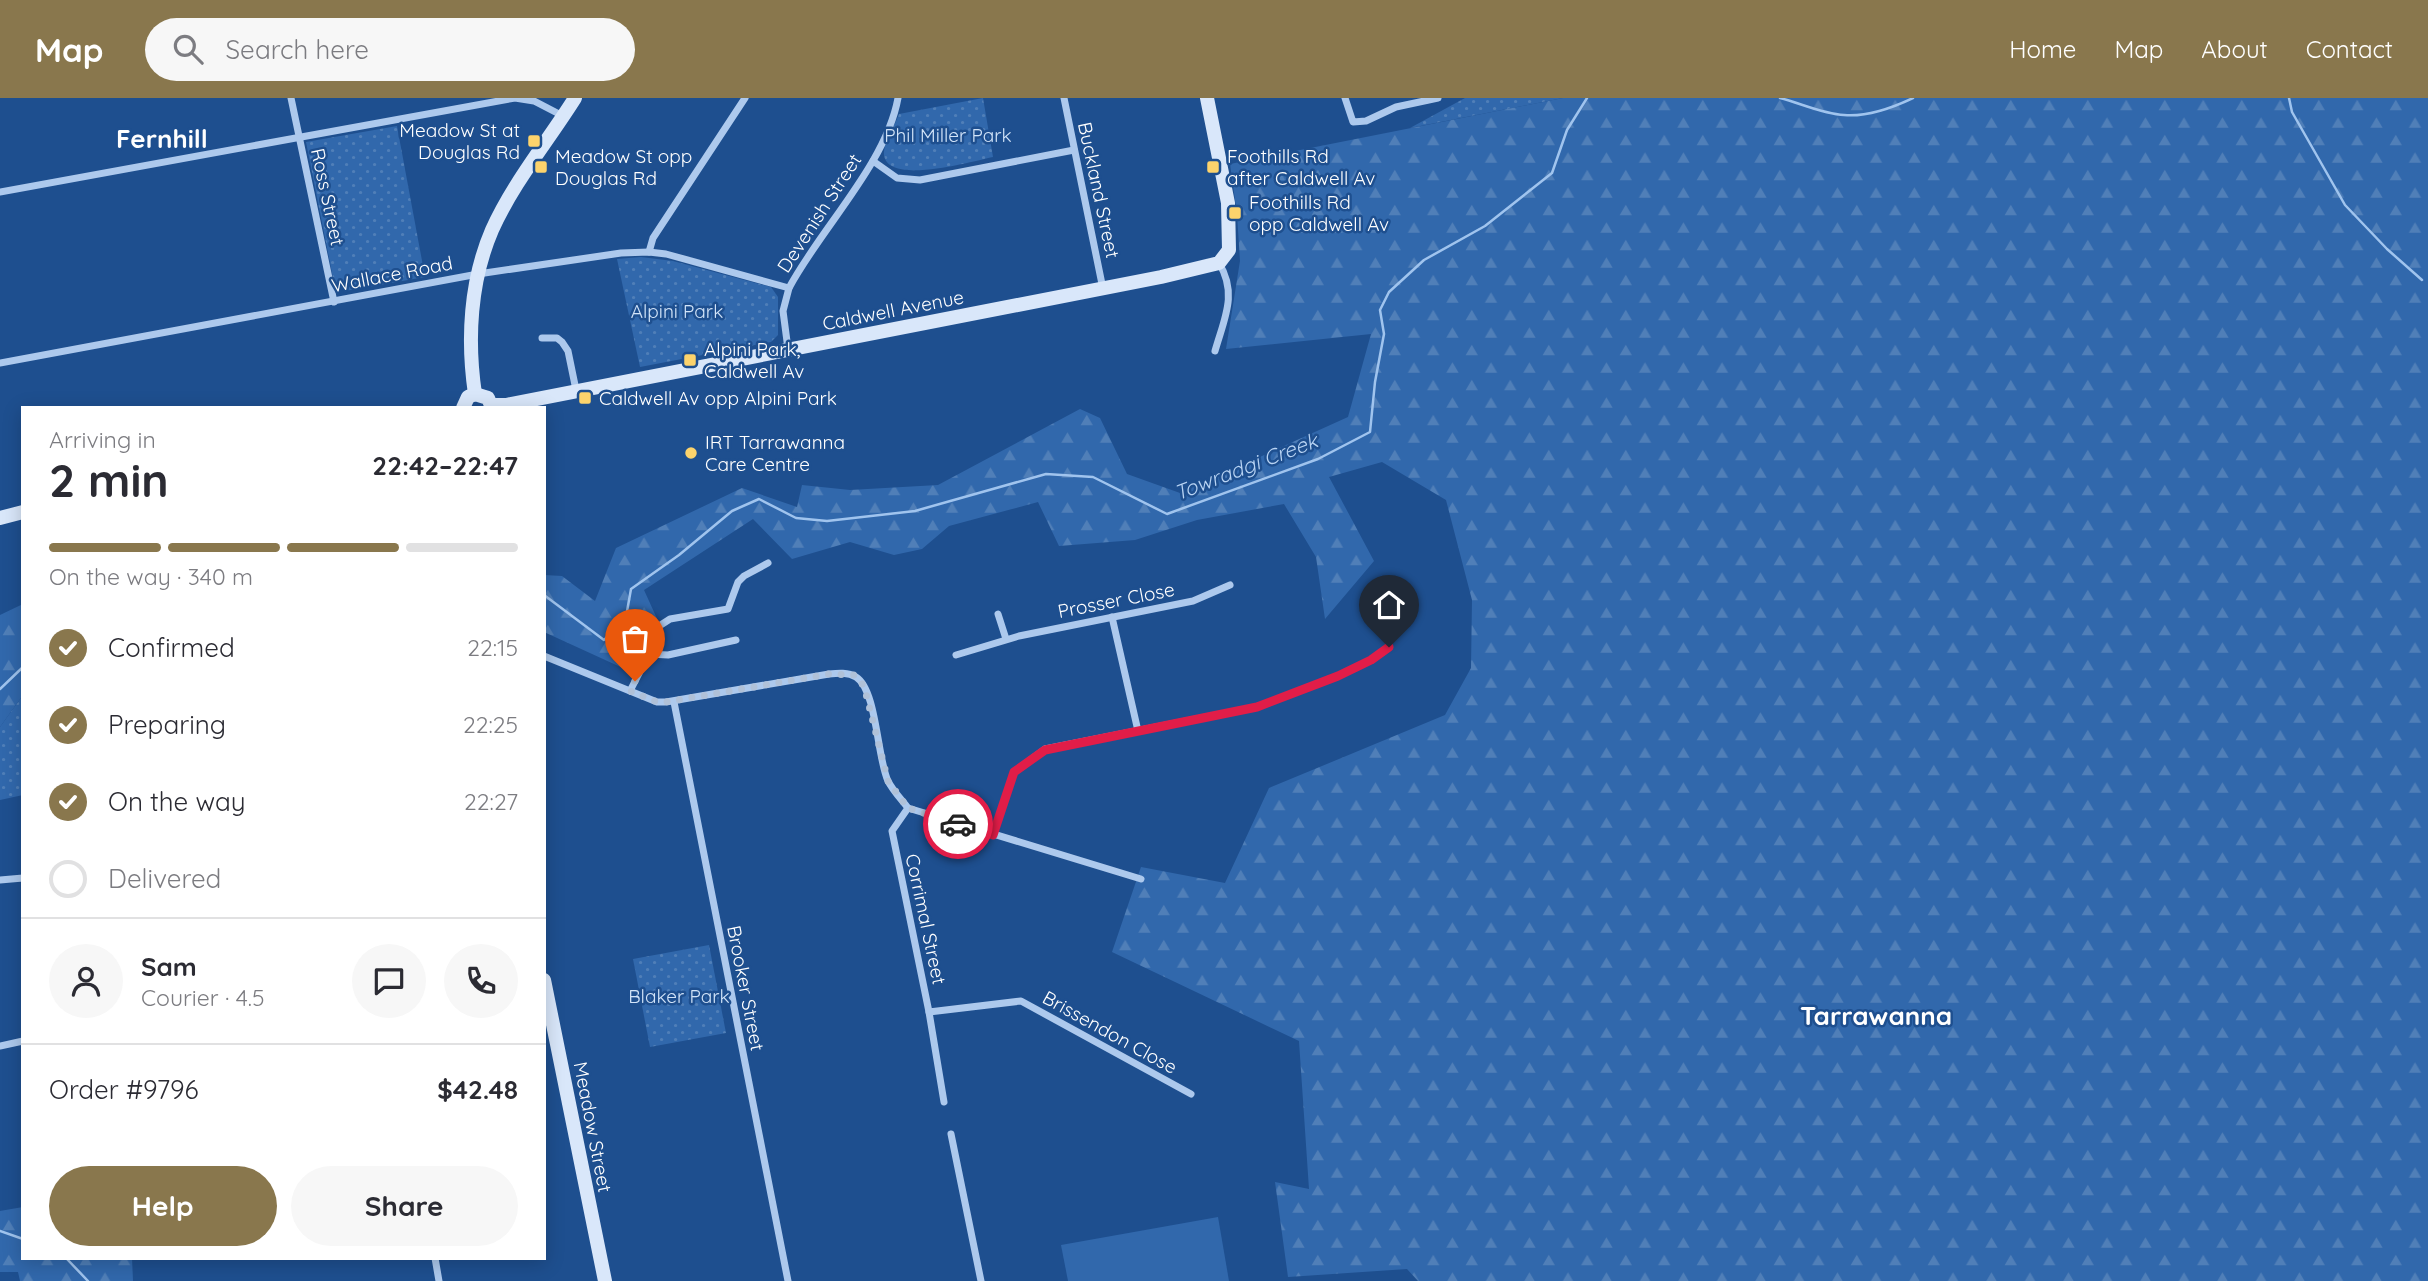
<!DOCTYPE html>
<html lang="en">
<head>
<meta charset="utf-8">
<style>
  :root { --surface:#fff; --page:#f7f7f7; --text:#2b2b33; --muted:#7c7c81; --line:#e1e1e2; --accent:#89774d }
  body { margin:0; font-family:Quicksand,sans-serif; background:var(--page); color:var(--text); height:100vh; display:flex; flex-direction:column; font-size:26px; white-space:nowrap }
  * { box-sizing:border-box; margin:0 }
  p { font-size:23px; color:var(--muted) }
  .icon { flex:none; width:38px; height:38px; fill:none; stroke:currentColor; stroke-width:2; stroke-linecap:round; stroke-linejoin:round }
  .map { position:relative; flex:1; overflow:hidden }
  .panel { position:absolute; left:21px; top:308px; width:525px; height:854px; display:flex; flex-direction:column; background:var(--surface); border-radius:0px; box-shadow:0 4px 18px #0003 }
  .panel>* { flex:none }
  .pin { position:absolute; display:grid; place-items:center; width:60px; height:60px; color:#fff; margin:-72px -30px; border-radius:50% 50% 50% 0; rotate:-45deg; box-shadow:0 0 7px #0007 }
  .pin .icon { rotate:45deg }
  .courier { position:absolute; display:grid; place-items:center; width:70px; height:70px; margin:-35px; border:5px solid #e11d48; border-radius:50%; background:#fff; color:#222; box-shadow:0 2px 9px #0007 }
  .head em { font-style:normal; font-weight:700 }
  .head div { display:flex; flex-direction:column-reverse }
  .head { display:flex; align-items:center; justify-content:space-between; height:119px; padding:0 28px }
  h1 { font-size:46px; font-weight:700; line-height:52px }
  .bar { display:grid; grid-template-columns:repeat(4,1fr); gap:10px 7px; align-content:center; height:84px; padding:0 28px }
  .bar i { height:9px; border-radius:5px; background:var(--line) }
  .bar .selected { background:var(--accent) }
  .bar p { grid-column:span 4 }
  .line { display:flex; align-items:center; gap:18px; padding:0 28px; border-top:2px solid var(--line) }
  .line div { flex:1 }
  .round { display:grid; place-items:center; flex:none; width:74px; height:74px; border-radius:37px; background:var(--page) }
  ol { padding:0 28px; list-style:none }
  li { display:flex; align-items:center; gap:21px; height:77px }
  li p { margin-inline-start:auto }
  li .icon { padding:7px; border-radius:50%; background:var(--accent); color:#fff; stroke-width:4 }
  li:last-child { color:var(--muted) }
  li i { width:38px; height:38px; border:4px solid var(--line); border-radius:50% }
  .cta { display:flex; gap:14px; margin-top:auto; padding:14px 28px }
  .cta a { flex:1; height:80px; border-radius:42px; background:var(--accent); color:#fff; font-size:28px; font-weight:700; line-height:80px; text-align:center }
  .cta a+a { background:var(--page); color:var(--text) }
  header { display:flex; align-items:center; gap:42px; box-sizing:border-box; height:98px; padding:0 35px; background:var(--accent); color:#fff }
  header strong { font-size:33px }
  nav { display:flex; gap:38px; margin-inline-start:auto; font-size:24px }
  .search { width:490px; height:63px; background:var(--page); display:flex; align-items:center; gap:18px; box-sizing:border-box; padding:0 24px; border-radius:38px; color:var(--muted); font-size:26px }
  .map>svg:first-child { display:block }
  .grass { fill:url(#grass-dots) }
  .forest { fill:url(#forest-firs) }
  .pitch { fill:#3168ac }
  .lines { fill:none; stroke-linecap:round; stroke-linejoin:round }
  .stream { stroke:#a0c4ee; stroke-width:2.5 }
  .street { stroke:#adc9ed; stroke-width:7 }
  .secondary { stroke:#d9e7fa; stroke-width:14 }
  .done { stroke:#b0c1d8; stroke-width:7; stroke-dasharray:0 12.6 }
  .route { stroke:#e11d48; stroke-width:9 }
  .poi-dot { fill:#fcd36c; stroke:#1e4f8f; stroke-width:2.5 }
  .labels { text-anchor:middle; stroke-width:5; stroke-linejoin:round; paint-order:stroke }
  .poi-label { font-size:19px; fill:#fff; stroke:#1e4f8f; text-anchor:start }
  .park-label { font-size:19px; fill:#d2e4f9; stroke:#1e4f8f }
  .street-label { font-size:19px; fill:#fff; stroke:#1e4f8f }
  .water-label { font-size:21px; font-style:italic; fill:#b9d4f4; stroke:#1e4f8f }
  .district-label { font-size:26px; font-weight:bold; fill:#fff; stroke:#1e4f8f }
</style>
</head>
<body>
<header>
<strong>Map</strong>
<div class="search"><svg class="icon" aria-label="search" viewBox="0 0 24 24"><circle cx="10" cy="10" r="6"/><path d="M15 15l6 6"/></svg>Search here</div>
<nav><a>Home</a><a>Map</a><a>About</a><a>Contact</a></nav>
</header>
<div class="map">
<svg width="2428" height="1183" viewBox="0 0 2428 1183">
  <defs>
    <pattern id="grass-dots" width="8" height="8" patternUnits="userSpaceOnUse" patternTransform="scale(1.75)"><rect width="8" height="8" fill="#3168ac"/><path d="M2 2h.1M6 6h.1" fill="none" stroke="#507fb8" stroke-width="1.8" stroke-linecap="round"/></pattern>
    <pattern id="forest-firs" width="22" height="20" patternUnits="userSpaceOnUse" patternTransform="scale(1.75)"><rect width="22" height="20" fill="#3168ac"/><path d="M5 1l3.5 6h-7zM16 11l3.5 6h-7z" fill="#507fb8"/></pattern>
  </defs>
  <rect width="100%" height="100%" fill="#1e4f8f"/>
  <!-- grass -->
  <g class="grass">
    <path d="M 983,0 L 993,59 C 973,63 888,88 884,57 C 883,46 895,27 899,16 Z"/>
    <polygon points="1465,0 1563,0 1410,30"/>
    <polygon points="397,28 425,179 345,193 334,185 306,44"/>
    <polygon points="641,159 673,163 771,189 778,199 778,237 771,244 640,269 617,161"/>
    <polygon points="23,597 23,697 0,702 0,629"/>
    <polygon points="709,847 726,935 650,949 633,861"/>
  </g>
  <!-- forest -->
  <g class="forest">
    <polygon points="1563,0 2428,0 2428,1183 1418,1183 1407,1171 1288,1179 1275,1084 1309,1091 1299,943 1112,854 1141,769 1225,785 1269,690 1445,617 1471,570 1472,502 1446,402 1382,364 1329,379 1374,463 1325,521 1316,459 1284,406 1197,422 1135,442 1059,448 1038,404 949,428 922,451 894,457 850,444 792,461 753,421 644,492 659,525 638,577 544,534 544,477 562,478 595,503 616,450 742,390 797,409 802,387 850,392 938,387 1080,311 1100,320 1127,376 1180,395 1348,319 1371,236 1226,251 1240,163 1237,116 1230,66"/>
    <polygon points="23,506 23,597 0,629 0,517"/>
    <polygon points="23,1109 23,1160 132,1160 133,1183 20,1183 18,1174 0,1174 0,1113"/>
  </g>
  <!-- pitch -->
  <polygon class="pitch" points="1218,1119 1229,1183 1068,1183 1061,1147"/>
  <g class="lines">
    <!-- stream -->
    <g class="stream">
      <path d="M 1780,0 C 1800,5 1823,16 1844,17 C 1867,19 1892,10 1913,0"/>
      <polyline points="2289,0 2292,14 2345,107 2387,151 2422,182"/>
      <polyline points="544,497 604,542 626,519 631,491 679,457 732,413 759,401 796,420 827,423 915,413 1046,376 1093,379 1167,416 1318,361 1370,334 1375,284 1384,236 1380,212 1389,194 1424,162 1485,128 1552,75 1567,32 1587,0"/>
      <polyline points="0,591 23,569"/>
      <polyline points="0,1133 23,1141"/>
      <polyline points="66,1160 88,1183"/>
    </g>
    <!-- street -->
    <g class="street">
      <polyline points="291,0 334,204"/>
      <polyline points="1064,0 1103,191"/>
      <polyline points="1345,0 1353,24 1366,23 1396,9 1438,0"/>
      <polyline points="873,63 897,80 920,82 1074,52"/>
      <polyline points="0,94 515,0 534,3 563,18"/>
      <polyline points="649,154 653,140 745,0"/>
      <polyline points="542,240 557,240 562,244 568,253 576,292"/>
      <path d="M 788,251 L 783,213 L 789,190 C 821,130 886,66 898,0"/>
      <path d="M 1215,253 C 1224,221 1238,196 1219,165"/>
      <polyline points="0,265 478,176 621,155 649,154 666,156 789,190"/>
      <polyline points="998,516 1006,541"/>
      <polyline points="1112,519 1138,633"/>
      <polyline points="649,556 668,557 736,542"/>
      <polyline points="956,557 1019,538 1193,503 1230,487"/>
      <path d="M 544,558 L 657,604 L 666,604 L 829,576 C 838,575 848,574 856,579 C 877,592 877,660 888,683 C 893,693 902,702 908,710 L 892,733 L 929,914 L 944,1004"/>
      <polyline points="630,593 649,556 653,532 670,521 728,511 738,484 744,478 768,465"/>
      <polyline points="674,604 788,1183"/>
      <polyline points="908,710 1141,781"/>
      <polyline points="993,737 1014,674 1045,651 1257,609 1338,578 1371,562 1389,549"/>
      <polyline points="0,782 23,780"/>
      <polyline points="929,914 1021,903 1191,996"/>
      <polyline points="0,948 23,943"/>
      <polyline points="951,1036 981,1183"/>
      <polyline points="435,1160 439,1183"/>
    </g>
    <!-- secondary -->
    <g class="secondary">
      <path d="M 475,296 C 467,242 470,183 492,132 C 513,85 548,43 575,0"/>
      <polyline points="491,307 506,307 1161,179 1219,165 1229,152 1228,105 1207,0"/>
      <polyline points="463,310 468,299 475,296 488,300 492,310"/>
      <polyline points="0,420 23,414"/>
      <polyline points="544,882 605,1183"/>
    </g>
  </g>
  <g class="lines">
    <!-- done -->
    <polyline class="done" points="635,583 630,593 657,604 666,604 829,576 854,577 864,588 888,683 908,710 958,726"/>
    <!-- route -->
    <polyline class="route" points="958,726 993,737 1014,674 1045,652 1257,609 1338,578 1371,562 1389,549"/>
  </g>
  <!-- markers -->
  <g class="poi-dot">
    <rect x="527" y="36" width="14" height="14" rx="3.5"/>
    <rect x="534" y="62" width="14" height="14" rx="3.5"/>
    <rect x="1206" y="62" width="14" height="14" rx="3.5"/>
    <rect x="1228" y="108" width="14" height="14" rx="3.5"/>
    <rect x="683" y="255" width="14" height="14" rx="3.5"/>
    <rect x="578" y="293" width="14" height="14" rx="3.5"/>
    <circle cx="691" cy="355" r="7"/>
  </g>
  <g class="labels">
    <!-- poi labels -->
    <g class="poi-label">
      <text x="520" y="39" text-anchor="end">Meadow St at<tspan x="520" dy="22">Douglas Rd</tspan></text>
      <text x="555" y="65">Meadow St opp<tspan x="555" dy="22">Douglas Rd</tspan></text>
      <text x="1227" y="65">Foothills Rd<tspan x="1227" dy="22">after Caldwell Av</tspan></text>
      <text x="1249" y="111">Foothills Rd<tspan x="1249" dy="22">opp Caldwell Av</tspan></text>
      <text x="704" y="258">Alpini Park,<tspan x="704" dy="22">Caldwell Av</tspan></text>
      <text x="599" y="307">Caldwell Av opp Alpini Park</text>
      <text x="705" y="351">IRT Tarrawanna<tspan x="705" dy="22">Care Centre</tspan></text>
    </g>
    <!-- park labels -->
    <g class="park-label">
      <text x="948" y="44">Phil Miller Park</text>
      <text x="677" y="220">Alpini Park</text>
      <text x="679" y="905">Blaker Park</text>
    </g>
    <!-- street labels -->
    <g class="street-label">
      <text transform="translate(1099 92) rotate(78)" y="7">Buckland Street</text>
      <text transform="translate(328 99) rotate(78)" y="7">Ross Street</text>
      <text transform="translate(819 115) rotate(-57)" y="7">Devenish Street</text>
      <text transform="translate(392 176) rotate(-11)" y="7">Wallace Road</text>
      <text transform="translate(893 212) rotate(-11)" y="7">Caldwell Avenue</text>
      <text transform="translate(1116 502) rotate(-11)" y="7">Prosser Close</text>
      <text transform="translate(926 821) rotate(78)" y="7">Corrimal Street</text>
      <text transform="translate(746 890) rotate(79)" y="7">Brooker Street</text>
      <text transform="translate(1110 934) rotate(29)" y="7">Brissendon Close</text>
      <text transform="translate(593 1029) rotate(79)" y="7">Meadow Street</text>
    </g>
    <!-- water labels -->
    <g class="water-label">
      <text transform="translate(1246 369) rotate(-21)" y="7">Towradgi Creek</text>
    </g>
    <!-- district labels -->
    <g class="district-label">
      <text x="162" y="50">Fernhill</text>
      <text x="1876" y="927">Tarrawanna</text>
    </g>
  </g>
</svg>
<div class="pin" style="left:635px;top:583px;background:#ea580c"><svg class="icon" aria-label="bag" viewBox="0 0 24 24"><path d="M5 8h14l-1 12H6zM9 8a3 3 0 0 1 6 0"/></svg></div>
<div class="pin" style="left:1389px;top:549px;background:#1f2937"><svg class="icon" aria-label="home" viewBox="0 0 24 24"><path d="M3 11l9-7 9 7M6 9v11h12V9"/></svg></div>
<div class="courier" style="left:958px;top:726px"><svg class="icon" aria-label="car" viewBox="0 0 24 24"><path d="M5 17H2v-5l4-1 3-4h7l3 4 3 1v5h-3M9 17h6M6 11h13"/><circle cx="7" cy="17" r="2"/><circle cx="17" cy="17" r="2"/></svg></div>
<section class="panel">
<div class="head"><div><h1>2 min</h1><p>Arriving in</p></div><em>22:42–22:47</em></div>
<div class="bar"><i class="selected"></i><i class="selected"></i><i class="selected"></i><i></i><p>On the way · 340 m</p></div>
<ol>
<li><svg class="icon" aria-label="check" viewBox="0 0 24 24"><path d="M5 12l5 5 9-10"/></svg>Confirmed<p>22:15</p></li>
<li><svg class="icon" aria-label="check" viewBox="0 0 24 24"><path d="M5 12l5 5 9-10"/></svg>Preparing<p>22:25</p></li>
<li><svg class="icon" aria-label="check" viewBox="0 0 24 24"><path d="M5 12l5 5 9-10"/></svg>On the way<p>22:27</p></li>
<li><i></i>Delivered</li>
</ol>
<div class="line" style="height:126px"><a class="round"><svg class="icon" aria-label="person" viewBox="0 0 24 24"><circle cx="12" cy="8" r="4"/><path d="M4 21q1-7 8-7t8 7"/></svg></a><div><b>Sam</b><p>Courier · 4.5</p></div><a class="round"><svg class="icon" aria-label="chat" viewBox="0 0 24 24"><path d="M4 5h16v11H9l-5 4z"/></svg></a><a class="round"><svg class="icon" aria-label="phone" viewBox="0 0 24 24"><path d="M5 4h4l2 5-3 2q2 4 5 5l2-3 5 2v4C11 20 4 13 5 4z"/></svg></a></div>
<div class="line" style="height:91px"><div>Order #9796</div><b>$42.48</b></div>
<div class="cta"><a>Help</a><a>Share</a></div>
</section>
</div>
</body>
</html>
